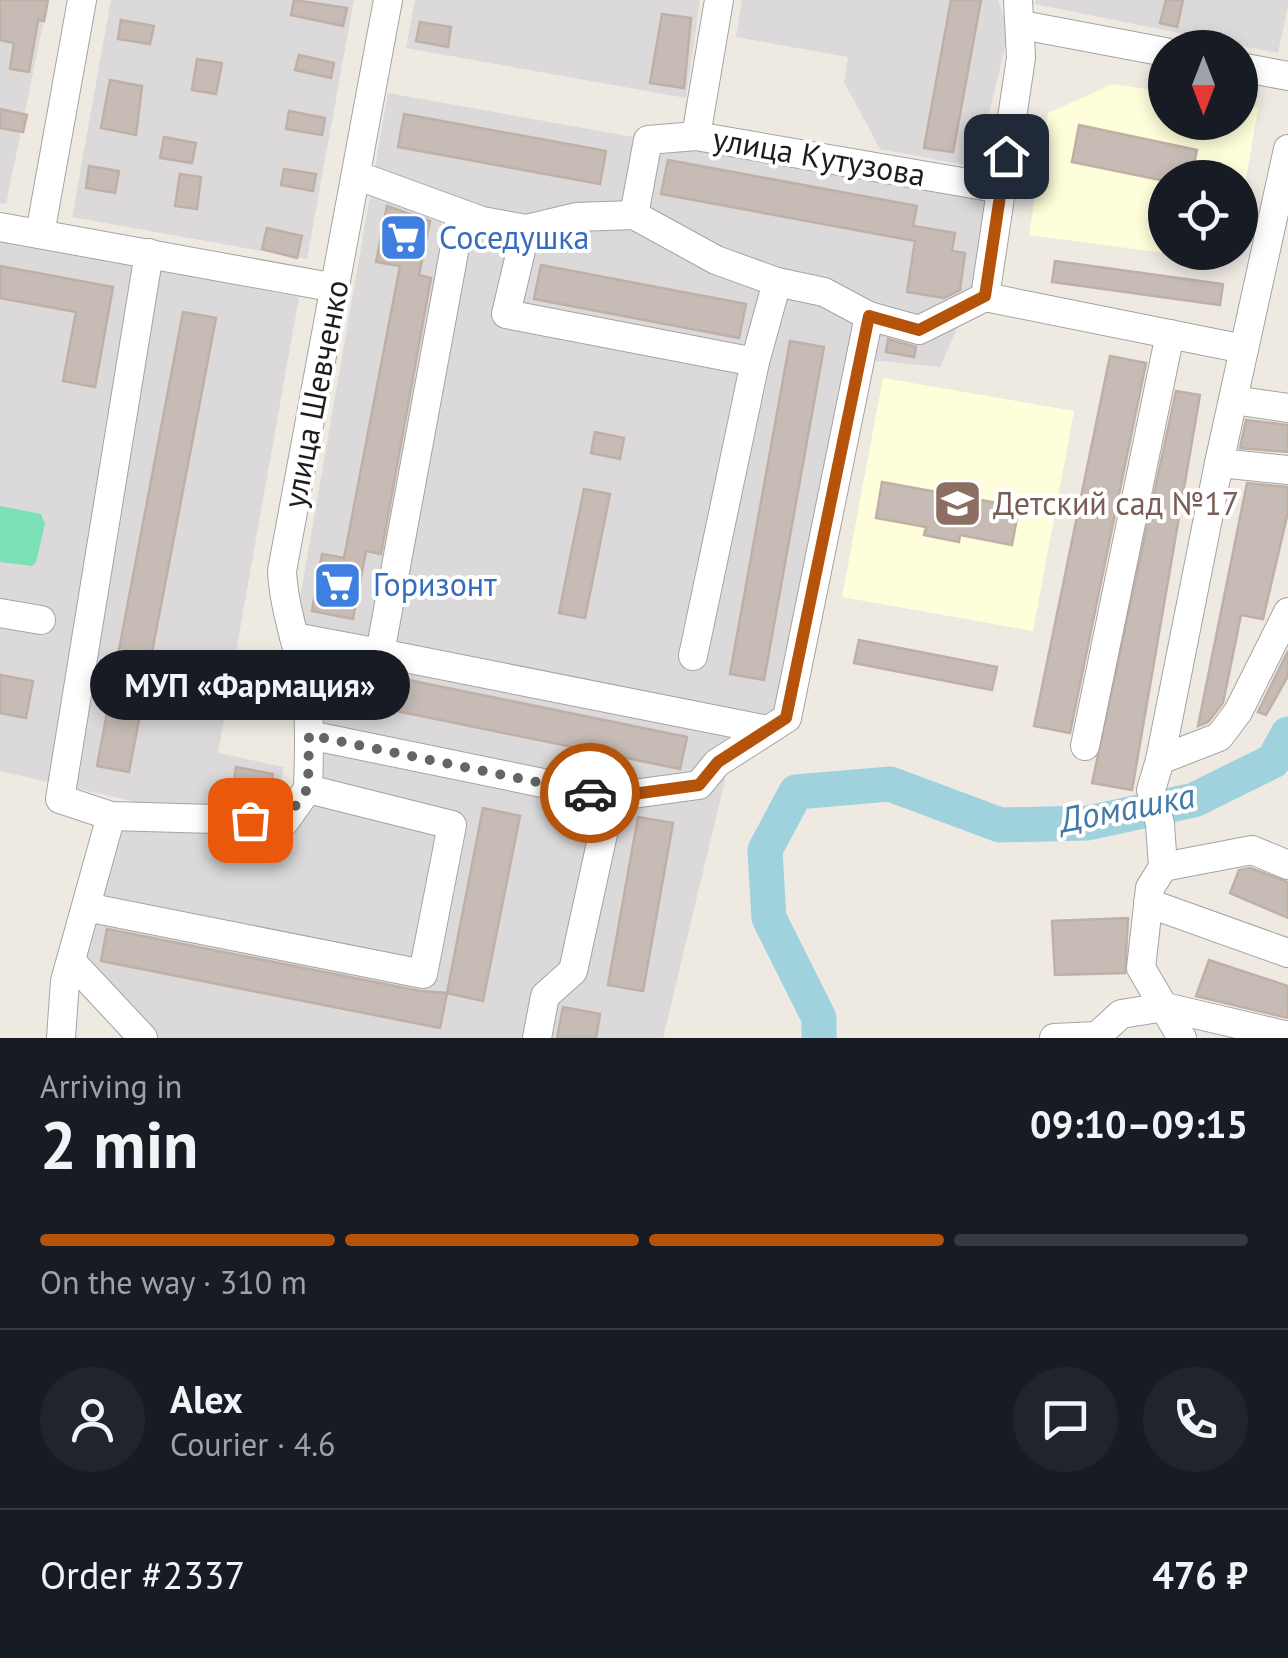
<!DOCTYPE html>
<html lang="en">
<head>
<meta charset="utf-8">
<style>
  :root { --surface:#171b24; --page:#20242c; --text:#f1f3f6; --muted:#9ea1a6; --line:#363941; --accent:#b45309 }
  body { margin:0; font-family:"PT Sans",sans-serif; background:var(--page); color:var(--text); height:100vh; display:flex; flex-direction:column; font-size:38px; white-space:nowrap }
  * { box-sizing:border-box; margin:0 }
  p { font-size:32px; color:var(--muted) }
  .icon { flex:none; width:55px; height:55px; fill:none; stroke:currentColor; stroke-width:2; stroke-linecap:round; stroke-linejoin:round }
  .map { position:relative; height:1038px; overflow:hidden }
  .panel { display:flex; flex-direction:column; background:var(--surface); flex:1 }
  .panel>* { flex:none }
  .needle { width:65px; rotate:180deg }
  .tools { position:absolute; left:1148px; top:30px; display:grid; gap:20px }
  .tools a { display:grid; place-items:center; width:110px; height:110px; border-radius:50%; background:var(--surface); box-shadow:0 5px 15px #0003; font-size:50px }
  .pin { position:absolute; display:grid; place-items:center; width:85px; height:85px; color:#fff; margin:-42px; border-radius:20px; box-shadow:0 5px 15px #0006 }
  .courier { position:absolute; display:grid; place-items:center; width:100px; height:100px; margin:-50px; border:8px solid #b45309; border-radius:50%; background:#fff; color:#222; box-shadow:0 2px 12px #0007 }
  .bubble { position:absolute; height:70px; border-radius:35px; background:var(--surface); box-shadow:0 5px 15px #0003; font-size:32px; font-weight:700; line-height:70px; text-align:center }
  .overview em { font-style:normal; font-weight:700 }
  .overview div { display:flex; flex-direction:column-reverse }
  .overview { display:flex; align-items:center; justify-content:space-between; height:170px; padding:0 40px }
  h1 { font-size:65px; font-weight:700; line-height:75px }
  .bar { display:grid; grid-template-columns:repeat(4,1fr); gap:15px 10px; align-content:center; height:120px; padding:0 40px }
  .bar i { height:12px; border-radius:8px; background:var(--line) }
  .bar .current { background:var(--accent) }
  .bar p { grid-column:span 4 }
  .line { display:flex; align-items:center; gap:25px; padding:0 40px; border-top:2px solid var(--line) }
  .line div { flex:1 }
  .round { display:grid; place-items:center; flex:none; width:105px; height:105px; border-radius:52px; background:var(--page) }
  .map>svg:first-child { display:block }
  .residential { fill:#dbd9d9 }
  .education { fill:#fffeda }
  .pitch { fill:#7ce1b6 }
  .lines { fill:none; stroke-linecap:round; stroke-linejoin:round }
  .river { stroke:#a0d2de; stroke-width:35 }
  .building { fill:#c6bcb5; stroke:#c0afa4; stroke-width:2.5 }
  .minor-casing { stroke:#a4a4a4; stroke-width:30 }
  .minor { stroke:#fff; stroke-width:28 }
  .done { stroke:#666562; stroke-width:10; stroke-dasharray:0 18 }
  .route { stroke:#b45309; stroke-width:12 }
  .labels { text-anchor:middle; stroke-width:8; stroke-linejoin:round; paint-order:stroke }
  .street-label { font-size:32px; fill:#1d1d1d; stroke:#fff }
  .shop-label { font-size:32px; fill:#366cbe; stroke:#fff; text-anchor:start }
  .education-label { font-size:32px; fill:#785e54; stroke:#fff; text-anchor:start }
  .water-label { font-size:35px; font-style:italic; fill:#437aa7; stroke:#fff }
</style>
</head>
<body>
<div class="map">
<svg width="1288" height="1038" viewBox="0 0 1288 1038">
  <rect width="100%" height="100%" fill="#eeeae2"/>
  <!-- residential -->
  <g class="residential">
    <polygon points="0,0 48,0 6,204 0,203"/>
    <polygon points="111,0 354,0 307,259 72,217"/>
    <polygon points="415,0 700,0 686,98 406,48"/>
    <polygon points="742,0 998,0 1009,31 976,167 880,149 844,82 848,57 736,37"/>
    <polygon points="1036,0 1288,0 1288,5 1278,53 1035,4"/>
    <polygon points="388,93 985,200 973,292 940,367 860,359 816,647 783,722 739,722 663,1038 121,1038 78,981 94,829 293,832 324,761 324,656 297,615"/>
    <polygon points="0,239 299,297 218,753 284,767 276,804 145,804 0,771"/>
  </g>
  <!-- education -->
  <g class="education">
    <polygon points="1113,84 1165,92 1165,122 1240,122 1240,105 1258,108 1240,215 1240,178 1165,178 1165,252 1234,253 1232,262 1029,235 1048,113"/>
    <polygon points="883,378 1074,411 1033,631 842,597"/>
  </g>
  <!-- pitch -->
  <polygon class="pitch" points="0,506 41,514 45,524 36,562 32,566 0,562"/>
  <g class="lines">
    <!-- river -->
    <polyline class="river" points="819,1038 819,1018 769,918 765,850 796,792 890,784 1000,825 1088,823 1194,800 1273,761 1288,734"/>
  </g>
  <!-- building -->
  <g class="building">
    <polygon points="0,0 48,0 44,21 38,20 29,72 10,69 14,43 0,40"/>
    <polygon points="294,0 347,8 343,26 291,15"/>
    <polygon points="951,0 981,0 953,152 924,148"/>
    <polygon points="1166,0 1183,0 1177,27 1160,23"/>
    <polygon points="662,14 691,18 684,88 650,83"/>
    <polygon points="121,20 154,26 150,44 118,39"/>
    <polygon points="420,22 451,27 448,47 416,41"/>
    <polygon points="299,55 334,63 331,78 295,70"/>
    <polygon points="197,59 222,63 216,94 192,90"/>
    <polygon points="110,80 142,86 136,135 101,128"/>
    <polygon points="0,109 27,115 23,132 0,128"/>
    <polygon points="289,111 325,118 322,135 286,129"/>
    <polygon points="404,114 606,151 600,184 398,147"/>
    <polygon points="1079,125 1197,150 1191,178 1165,178 1165,181 1072,162"/>
    <polygon points="164,137 196,143 192,163 160,158"/>
    <polygon points="668,160 917,206 913,226 955,233 952,251 965,253 960,290 944,298 907,292 915,241 661,194"/>
    <polygon points="89,166 119,171 115,193 86,188"/>
    <polygon points="284,169 316,174 313,191 281,185"/>
    <polygon points="180,174 201,177 197,209 175,206"/>
    <polygon points="387,206 430,221 419,275 431,278 381,554 366,551 353,619 312,611 322,554 344,558 400,266 376,262"/>
    <polygon points="267,228 302,236 297,258 262,249"/>
    <polygon points="1055,261 1223,284 1220,305 1052,282"/>
    <polygon points="541,265 746,304 739,338 534,299"/>
    <polygon points="0,266 113,287 95,387 63,381 76,312 0,298"/>
    <polygon points="183,312 216,318 129,772 97,766"/>
    <polygon points="888,339 916,347 914,357 886,352"/>
    <polygon points="790,341 824,347 764,680 730,674"/>
    <polygon points="1110,356 1146,363 1070,733 1034,726"/>
    <polygon points="1176,391 1200,395 1132,790 1092,783"/>
    <polygon points="1246,420 1288,425 1288,452 1240,448"/>
    <polygon points="595,432 624,438 620,459 591,453"/>
    <polygon points="882,482 1019,507 1012,545 960,535 959,542 924,535 926,527 876,518"/>
    <polygon points="1247,483 1288,487 1288,512 1263,619 1241,615 1223,703 1208,722 1198,726"/>
    <polygon points="584,489 610,494 585,618 559,613"/>
    <polygon points="859,640 997,667 992,690 854,663"/>
    <polygon points="1288,651 1288,676 1266,715 1258,712"/>
    <polygon points="345,667 687,737 680,769 338,699"/>
    <polygon points="0,675 33,681 26,718 0,713"/>
    <polygon points="236,767 273,774 269,795 233,789"/>
    <polygon points="483,808 520,816 483,1001 447,993"/>
    <polygon points="638,817 673,823 643,991 608,985"/>
    <polygon points="1250,868 1288,882 1288,918 1230,893 1239,870"/>
    <polygon points="1128,918 1125,973 1055,975 1052,921"/>
    <polygon points="107,929 420,991 447,993 440,1028 101,961"/>
    <polygon points="1209,960 1288,986 1288,1018 1196,996"/>
    <polygon points="563,1007 600,1014 596,1038 557,1038"/>
  </g>
  <g class="lines">
    <defs>
      <g id="minor">
        <polyline points="1022,25 1165,52"/>
        <polyline points="1240,67 1288,76"/>
        <polyline points="696,136 719,0"/>
        <polyline points="356,175 482,221 526,229 576,217 634,215 716,260 777,282 824,292 869,316"/>
        <polyline points="461,214 380,653 768,730"/>
        <polyline points="634,215 648,140 696,136 1002,189"/>
        <polyline points="0,227 336,288"/>
        <polyline points="526,229 506,314 755,362 693,656"/>
        <polyline points="40,234 82,0"/>
        <polyline points="985,297 1021,58 1018,0"/>
        <polyline points="755,362 777,282"/>
        <polyline points="1233,400 1288,408"/>
        <polyline points="1219,463 1288,470"/>
        <polyline points="0,613 41,620"/>
        <polyline points="294,637 380,653"/>
        <polyline points="309,735 611,797 573,971 545,996 537,1038"/>
        <polyline points="1085,746 1170,334"/>
        <polyline points="1160,760 1219,737 1238,712 1288,612"/>
        <path d="M 308,789 C 309,752 311,715 304,679 C 297,642 284,609 282,571 L 388,0"/>
        <polyline points="611,797 699,785 717,763 787,718 869,316 919,330 985,297 1244,349"/>
        <polyline points="1163,867 1252,850 1288,865"/>
        <polyline points="1148,903 1288,953"/>
        <polyline points="86,907 423,974 452,825 308,789 285,821 111,816 60,799 149,253"/>
        <polyline points="71,961 143,1038"/>
        <polyline points="61,1038 65,981 111,816"/>
        <polyline points="1054,1038 1096,1036"/>
        <polyline points="1095,1038 1121,1014 1165,1007 1288,1036"/>
        <polyline points="1182,1038 1141,968 1150,888 1163,867 1160,824 1151,790 1160,760 1219,463 1288,149"/>
      </g>
    </defs>
    <!-- minor casing -->
    <use href="#minor" class="minor-casing"/>
    <!-- minor -->
    <use href="#minor" class="minor"/>
  </g>
  <g class="lines">
    <!-- done -->
    <polyline class="done" points="250,820 284,822 308,788 309,735 590,793"/>
    <!-- route -->
    <polyline class="route" points="590,793 611,797 699,785 718,762 786,718 869,316 919,330 985,296 1006,156"/>
  </g>
  <!-- icons -->
  <defs>
    <symbol id="supermarket-square" viewBox="-11 -11 22 22"><rect x="-9" y="-9" width="18" height="18" rx="4" fill="#3f7fe0" stroke="#fff"/><path d="M-6-5.5h2.5l.6 2H6L4.5 2H-2.5L-4.4-4H-6ZM-1.5 3.2a1.3 1.3 0 1 0 .1 0ZM3 3.2a1.3 1.3 0 1 0 .1 0Z" fill="#fff"/></symbol>
    <symbol id="school-square" viewBox="-11 -11 22 22"><rect x="-9" y="-9" width="18" height="18" rx="4" fill="#8d6e63" stroke="#fff"/><path d="M0-5L7-2L0 1L-7-2ZM-4 1L0 2.5L4 1V4Q0 6-4 4Z" fill="#fff"/></symbol>
  </defs>
  <g fill-rule="evenodd">
    <use href="#supermarket-square" x="376" y="210" width="55" height="55"/>
    <use href="#school-square" x="930" y="476" width="55" height="55"/>
    <use href="#supermarket-square" x="310" y="558" width="55" height="55"/>
  </g>
  <g class="labels">
    <!-- street labels -->
    <g class="street-label">
      <text transform="translate(819 157) rotate(10)" y="11">улица Кутузова</text>
      <text transform="translate(316 394) rotate(-79)" y="11">улица Шевченко</text>
    </g>
    <!-- shop labels -->
    <g class="shop-label">
      <text x="439" y="249">Соседушка</text>
      <text x="373" y="596">Горизонт</text>
    </g>
    <!-- education labels -->
    <g class="education-label">
      <text x="993" y="515">Детский сад №17</text>
    </g>
    <!-- water labels -->
    <g class="water-label">
      <text transform="translate(1127 808) rotate(-11)" y="12">Домашка</text>
    </g>
  </g>
</svg>
<div class="tools">
<a><svg class="needle" viewBox="-14 -14 28 28"><path d="M0-13l5 13h-10z" fill="#e53935"/><path d="M0 13l5-13h-10z" fill="#9ea1a6"/></svg></a>
<a><svg class="icon" aria-label="locate" viewBox="0 0 24 24"><circle cx="12" cy="12" r="6"/><path d="M12 2v4M12 18v4M2 12h4M18 12h4"/></svg></a>
</div>
<div class="pin" style="left:250px;top:820px;background:#ea580c"><svg class="icon" aria-label="bag" viewBox="0 0 24 24"><path d="M5 8h14l-1 12H6zM9 8a3 3 0 0 1 6 0"/></svg></div>
<div class="pin" style="left:1006px;top:156px;background:#1f2937"><svg class="icon" aria-label="home" viewBox="0 0 24 24"><path d="M3 11l9-7 9 7M6 9v11h12V9"/></svg></div>
<div class="courier" style="left:590px;top:793px"><svg class="icon" aria-label="car" viewBox="0 0 24 24"><path d="M5 17H2v-5l4-1 3-4h7l3 4 3 1v5h-3M9 17h6M6 11h13"/><circle cx="7" cy="17" r="2"/><circle cx="17" cy="17" r="2"/></svg></div>
<div class="bubble" style="left:90px;top:650px;width:320px">МУП «Фармация»</div>
</div>
<section class="panel">
<div class="overview"><div><h1>2 min</h1><p>Arriving in</p></div><em>09:10–09:15</em></div>
<div class="bar"><i class="current"></i><i class="current"></i><i class="current"></i><i></i><p>On the way · 310 m</p></div>
<div class="line" style="height:180px"><a class="round"><svg class="icon" aria-label="person" viewBox="0 0 24 24"><circle cx="12" cy="8" r="4"/><path d="M4 21q1-7 8-7t8 7"/></svg></a><div><b>Alex</b><p>Courier · 4.6</p></div><a class="round"><svg class="icon" aria-label="chat" viewBox="0 0 24 24"><path d="M4 5h16v11H9l-5 4z"/></svg></a><a class="round"><svg class="icon" aria-label="phone" viewBox="0 0 24 24"><path d="M5 4h4l2 5-3 2q2 4 5 5l2-3 5 2v4C11 20 4 13 5 4z"/></svg></a></div>
<div class="line" style="height:130px"><div>Order #2337</div><b>476 ₽</b></div>
</section>
</body>
</html>
